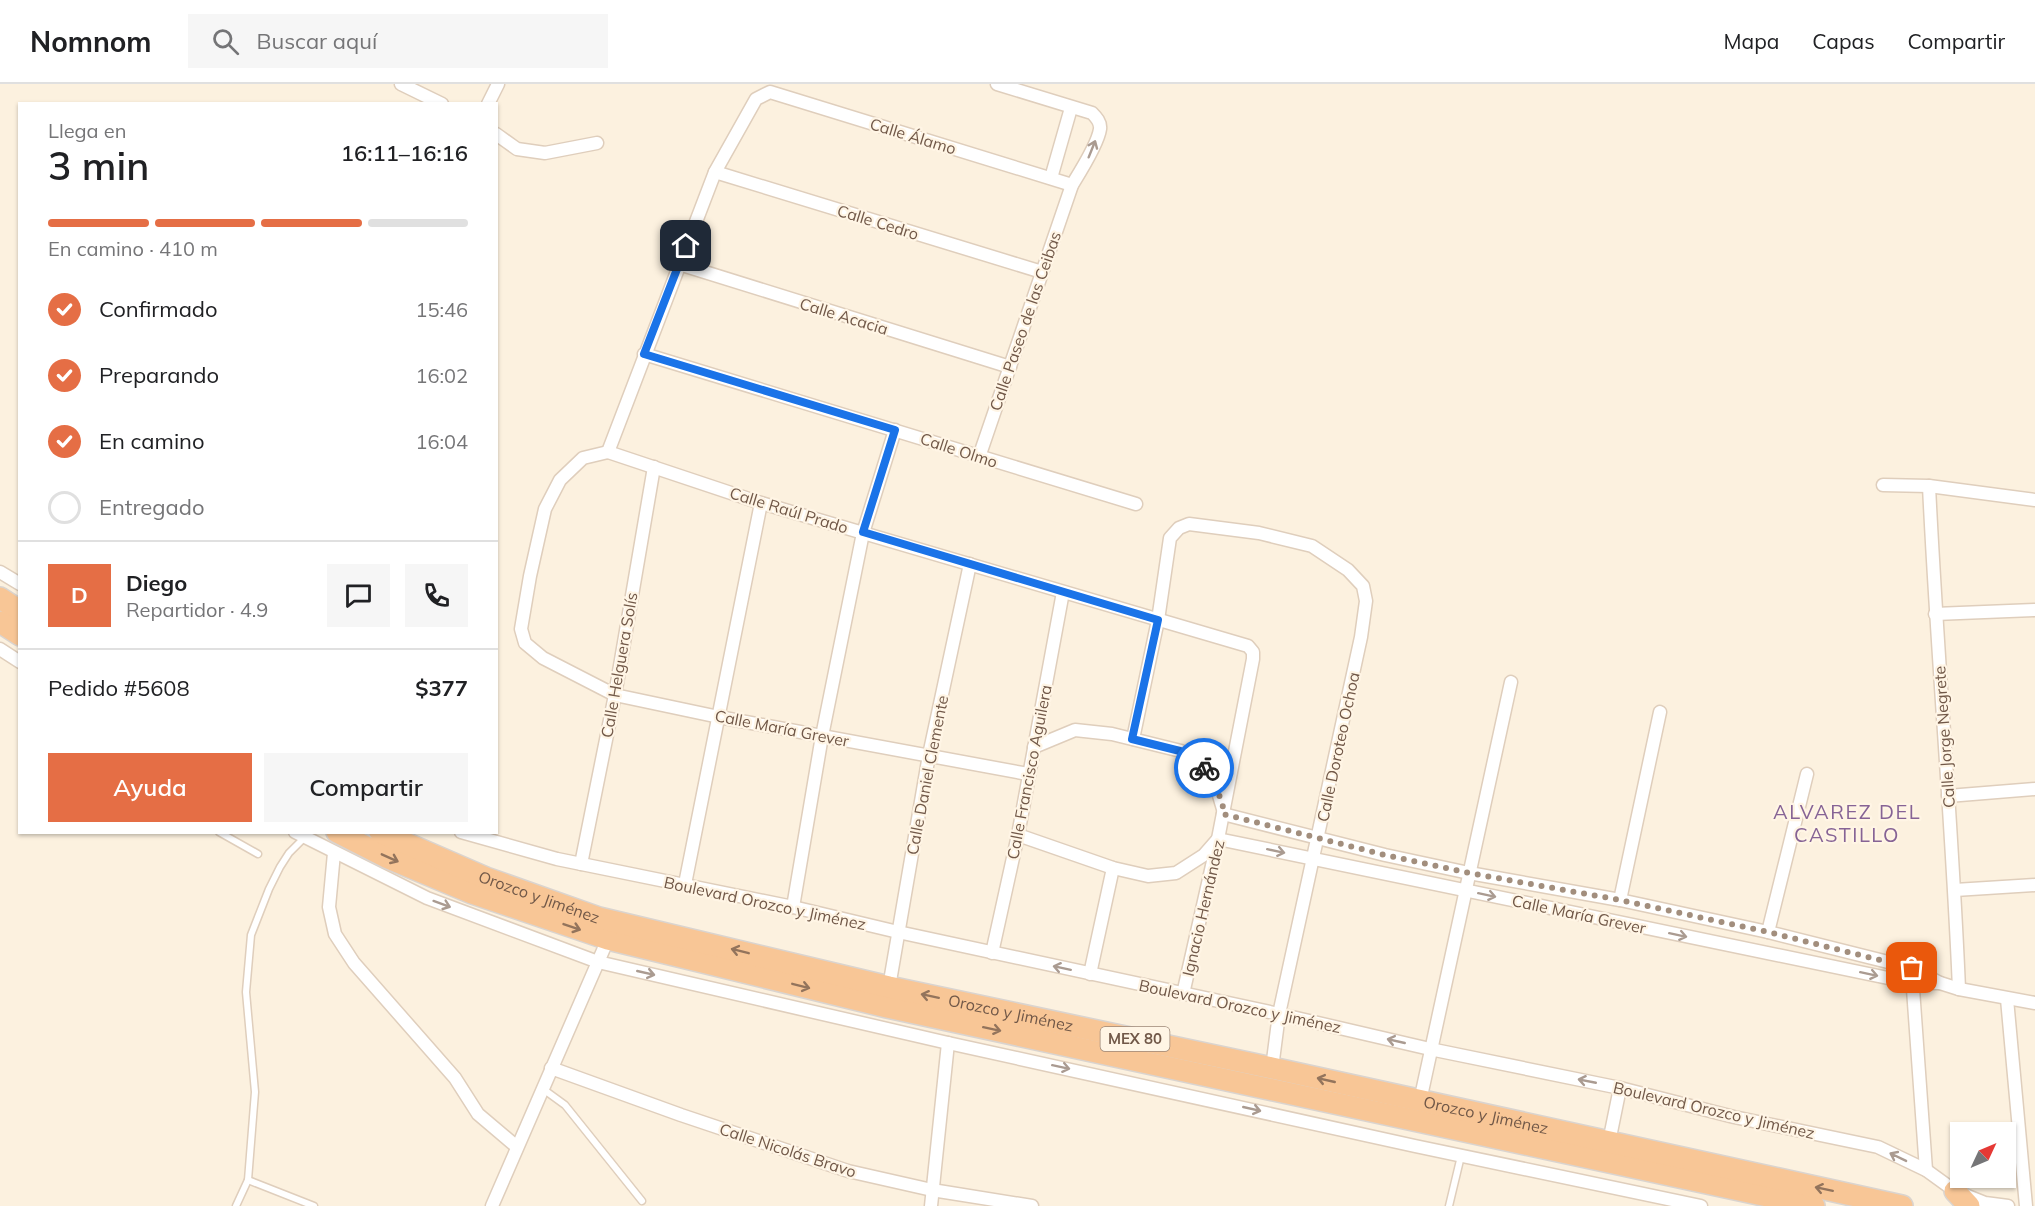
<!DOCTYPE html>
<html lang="es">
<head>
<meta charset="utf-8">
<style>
  :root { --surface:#fff; --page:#f6f6f6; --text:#202124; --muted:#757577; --line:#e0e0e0; --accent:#e56e45 }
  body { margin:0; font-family:Mulish,sans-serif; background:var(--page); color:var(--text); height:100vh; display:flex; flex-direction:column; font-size:22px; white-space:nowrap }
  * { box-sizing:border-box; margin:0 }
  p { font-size:20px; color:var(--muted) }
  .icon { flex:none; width:33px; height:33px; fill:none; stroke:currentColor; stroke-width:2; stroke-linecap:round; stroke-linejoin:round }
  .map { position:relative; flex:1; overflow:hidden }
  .side { position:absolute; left:18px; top:18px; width:480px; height:732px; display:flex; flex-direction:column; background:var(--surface); border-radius:0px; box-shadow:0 2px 4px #0004 }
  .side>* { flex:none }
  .needle { width:39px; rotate:46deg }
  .buttons { position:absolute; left:1950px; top:1038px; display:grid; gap:12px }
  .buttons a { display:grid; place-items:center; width:66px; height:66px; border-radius:0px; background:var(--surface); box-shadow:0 2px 4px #0004; font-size:30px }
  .pin { position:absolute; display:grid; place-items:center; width:51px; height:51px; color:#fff; margin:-26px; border-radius:12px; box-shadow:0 3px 9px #0006 }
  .courier { position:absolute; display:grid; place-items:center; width:60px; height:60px; margin:-30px; border:4px solid #1a73e8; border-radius:50%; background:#fff; color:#222; box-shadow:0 2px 8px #0007 }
  .overview em { font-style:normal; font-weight:600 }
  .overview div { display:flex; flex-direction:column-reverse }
  .overview { display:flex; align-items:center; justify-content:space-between; height:102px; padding:0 30px }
  h1 { font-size:39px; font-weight:600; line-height:45px }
  .bar { display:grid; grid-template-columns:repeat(4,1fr); gap:9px 6px; align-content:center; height:72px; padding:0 30px }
  .bar i { height:8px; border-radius:4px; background:var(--line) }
  .bar .on { background:var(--accent) }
  .bar p { grid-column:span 4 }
  .line { display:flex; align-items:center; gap:15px; padding:0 30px; border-top:2px solid var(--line) }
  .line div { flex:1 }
  .round { display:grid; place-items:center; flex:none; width:63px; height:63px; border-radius:0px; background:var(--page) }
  ol { padding:0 30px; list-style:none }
  li { display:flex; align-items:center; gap:18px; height:66px }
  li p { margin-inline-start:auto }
  li .icon { padding:6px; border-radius:50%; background:var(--accent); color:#fff; stroke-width:4 }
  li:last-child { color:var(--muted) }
  li i { width:33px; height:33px; border:3px solid var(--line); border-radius:50% }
  .primary-button { display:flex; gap:12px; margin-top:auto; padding:12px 30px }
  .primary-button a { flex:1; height:69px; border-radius:0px; background:var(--accent); color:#fff; font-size:24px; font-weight:600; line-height:69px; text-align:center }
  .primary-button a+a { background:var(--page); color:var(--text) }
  header { display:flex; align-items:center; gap:36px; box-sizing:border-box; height:84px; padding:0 30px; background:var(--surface); border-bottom:2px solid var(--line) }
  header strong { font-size:28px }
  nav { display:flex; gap:33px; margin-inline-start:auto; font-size:21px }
  .search { width:420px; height:54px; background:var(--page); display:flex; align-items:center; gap:15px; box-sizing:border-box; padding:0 21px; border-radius:0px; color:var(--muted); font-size:22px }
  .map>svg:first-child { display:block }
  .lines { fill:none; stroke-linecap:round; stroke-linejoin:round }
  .service-casing { stroke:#dfcebc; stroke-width:9 }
  .minor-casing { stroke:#dfcebc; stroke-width:15 }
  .trunk-casing { stroke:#dad4cf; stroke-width:24 }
  .service { stroke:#fff; stroke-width:6 }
  .minor { stroke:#fff; stroke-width:12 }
  .trunk { stroke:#f8c696; stroke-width:21 }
  .oneway { stroke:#aa9b91 }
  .oneway2 { stroke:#93745c }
  .done { stroke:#a28e7d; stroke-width:6; stroke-dasharray:0 10.8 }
  .route { stroke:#1a73e8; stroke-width:8 }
  .labels { text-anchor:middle; stroke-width:4.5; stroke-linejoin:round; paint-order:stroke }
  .shield { fill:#fff5e5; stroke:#9c8777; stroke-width:1.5 }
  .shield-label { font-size:15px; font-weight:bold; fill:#715848 }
  .street-label { font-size:16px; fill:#715848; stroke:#fff5e5 }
  .quarter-label { font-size:20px; letter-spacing:1.5px; fill:#866395; stroke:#fff5e5 }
</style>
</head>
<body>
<header>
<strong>Nomnom</strong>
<div class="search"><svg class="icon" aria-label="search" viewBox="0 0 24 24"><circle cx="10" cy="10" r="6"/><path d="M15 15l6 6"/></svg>Buscar aquí</div>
<nav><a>Mapa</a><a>Capas</a><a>Compartir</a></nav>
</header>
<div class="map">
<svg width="2035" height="1122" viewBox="0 0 2035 1122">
  <rect width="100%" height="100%" fill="#fcf1df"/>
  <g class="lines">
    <defs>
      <g id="service">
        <polyline points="219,748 258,770"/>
        <polyline points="543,1005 565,1021 642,1117"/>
        <polyline points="248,1096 314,1122"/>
        <polyline points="236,1122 248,1096 255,1008 246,908 251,851 269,805 280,783 289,769 304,754"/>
        <polyline points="1449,1122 1461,1072"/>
      </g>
      <g id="minor">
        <polyline points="401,0 442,20"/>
        <polyline points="488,20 498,0"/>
        <polyline points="496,50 517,65 545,69 597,59"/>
        <polyline points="715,88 1042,188"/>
        <polyline points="1051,94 1071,24"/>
        <polyline points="679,180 1010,283"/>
        <polyline points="644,270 1136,420"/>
        <polyline points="608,368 761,419 1248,562 1253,568 1253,575 1218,755 1183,910"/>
        <polyline points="608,368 583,374 560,396 545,425 530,492 521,545 525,559 543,574 615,611 719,633 1028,690"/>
        <polyline points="608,368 715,88 756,15 770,8 1072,101"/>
        <path d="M 979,373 L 1072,101 C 1080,88 1098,60 1100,45 C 1101,38 1096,33 1092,29 L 997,0"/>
        <polyline points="1883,401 1929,402 2035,416"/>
        <path d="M 1929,402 C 1937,570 1952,737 1959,905"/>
        <polyline points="0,488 20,500"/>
        <polyline points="1935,530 2035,526"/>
        <polyline points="0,565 20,578"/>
        <polyline points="1133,655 1158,536 1170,454 1179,444 1189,440 1259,449 1312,462 1348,486 1363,502 1366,517 1361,553 1279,930 1272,984"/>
        <polyline points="1034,663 1075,646 1112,650 1181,667 1205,685 1215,698 1223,725"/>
        <polyline points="1948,712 2035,705"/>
        <polyline points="1223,730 1385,771 1469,789 1620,816 1768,848 1912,884 1940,899 1959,905 2035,919"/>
        <polyline points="295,748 427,814 598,878 948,959 1415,1062 1701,1122"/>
        <polyline points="461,748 557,775 793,823 898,848 1279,930 1430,965 1620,1004 1734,1033 1878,1063 1926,1086 1955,1107 1985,1119 2008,1122"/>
        <polyline points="1018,751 1113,784 1148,792 1176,789 1204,771 1218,755 1912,899 1940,899"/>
        <polyline points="334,769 329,823 335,850 354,879 455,994 478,1030 517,1063"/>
        <polyline points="581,780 615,611 654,383"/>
        <polyline points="685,800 761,419"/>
        <polyline points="1955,806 2035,801"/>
        <polyline points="1620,816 1660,628"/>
        <polyline points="793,823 822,652 863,449 895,346"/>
        <polyline points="1768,848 1807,690"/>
        <polyline points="992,869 1018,751 1063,508"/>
        <polyline points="1090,890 1113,784"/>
        <polyline points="1912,891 1926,1086"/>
        <polyline points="889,903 929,671 970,480"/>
        <polyline points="2007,915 2026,1122"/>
        <polyline points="551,984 681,1031 848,1087 932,1106 1032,1122"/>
        <polyline points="1420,1017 1511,598"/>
        <polyline points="1609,1058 1620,1004"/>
        <polyline points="492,1122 608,855"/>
        <polyline points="931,1122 948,959"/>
      </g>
      <g id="trunk">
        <polyline points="0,514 20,527"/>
        <polyline points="0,538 20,551"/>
        <polyline points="337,748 386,773 472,809 608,855 887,923 1814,1122"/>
        <path id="s1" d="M 380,748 L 486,794 L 599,834 L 889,903 L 1272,984 L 1902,1122"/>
        <polyline points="1955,1107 1969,1122"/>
      </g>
    </defs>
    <!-- service casing -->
    <use href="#service" class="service-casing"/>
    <!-- minor casing -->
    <use href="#minor" class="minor-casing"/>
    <!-- trunk casing -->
    <use href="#trunk" class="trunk-casing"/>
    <!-- service -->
    <use href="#service" class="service"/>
    <!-- minor -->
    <use href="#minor" class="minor"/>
    <!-- trunk -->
    <use href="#trunk" class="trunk"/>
  </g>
  <!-- one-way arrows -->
  <defs><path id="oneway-shaft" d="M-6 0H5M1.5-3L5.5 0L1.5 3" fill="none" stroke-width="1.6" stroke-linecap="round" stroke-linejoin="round" transform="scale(1.5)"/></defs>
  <g class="oneway">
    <use href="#oneway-shaft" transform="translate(1092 65) rotate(-68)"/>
    <use href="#oneway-shaft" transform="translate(1276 767) rotate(12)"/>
    <use href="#oneway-shaft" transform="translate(1487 811) rotate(12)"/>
    <use href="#oneway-shaft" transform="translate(442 820) rotate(20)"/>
    <use href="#oneway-shaft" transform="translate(1678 851) rotate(12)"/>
    <use href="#oneway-shaft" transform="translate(1062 884) rotate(-168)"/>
    <use href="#oneway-shaft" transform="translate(646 889) rotate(13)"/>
    <use href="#oneway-shaft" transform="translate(1869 890) rotate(12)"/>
    <use href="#oneway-shaft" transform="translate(1396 957) rotate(-167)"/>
    <use href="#oneway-shaft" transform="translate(1061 983) rotate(12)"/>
    <use href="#oneway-shaft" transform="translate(1587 997) rotate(-169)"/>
    <use href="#oneway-shaft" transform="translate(1252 1025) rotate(13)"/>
    <use href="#oneway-shaft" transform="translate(1898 1073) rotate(-154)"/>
  </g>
  <g class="oneway2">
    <use href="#oneway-shaft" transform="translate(390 774) rotate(24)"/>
    <use href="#oneway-shaft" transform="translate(572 843) rotate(19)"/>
    <use href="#oneway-shaft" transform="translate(740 867) rotate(-166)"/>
    <use href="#oneway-shaft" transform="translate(801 902) rotate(14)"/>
    <use href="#oneway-shaft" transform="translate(930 912) rotate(-168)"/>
    <use href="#oneway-shaft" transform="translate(992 945) rotate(12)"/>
    <use href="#oneway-shaft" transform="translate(1326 996) rotate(-167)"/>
    <use href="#oneway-shaft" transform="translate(1824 1105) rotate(-168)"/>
  </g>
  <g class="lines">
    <!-- done -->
    <polyline class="done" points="1204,684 1215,698 1224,726 1223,730 1385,771 1469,789 1620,816 1768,848 1912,884"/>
    <!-- route -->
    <polyline class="route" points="686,162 644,270 895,346 863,448 1158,536 1132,655 1180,667 1204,684"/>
  </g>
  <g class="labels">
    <!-- shield labels -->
    <rect class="shield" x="1100.5" y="943" width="69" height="24" rx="4.5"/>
    <g class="shield-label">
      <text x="1135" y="960">MEX 80</text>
    </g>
    <!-- street labels -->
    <g class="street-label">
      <text transform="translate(913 52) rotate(17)" y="6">Calle Álamo</text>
      <text transform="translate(878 138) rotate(17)" y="6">Calle Cedro</text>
      <text transform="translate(844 232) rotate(17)" y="6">Calle Acacia</text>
      <text transform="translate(1025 237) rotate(-71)" y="6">Calle Paseo de las Ceibas</text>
      <text transform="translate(959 366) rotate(18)" y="6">Calle Olmo</text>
      <text transform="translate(789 426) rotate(17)" y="6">Calle Raúl Prado</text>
      <text transform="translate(619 581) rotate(-80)" y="6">Calle Helguera Solís</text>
      <text transform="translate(782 644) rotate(11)" y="6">Calle María Grever</text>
      <text transform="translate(1944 653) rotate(-94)" y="6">Calle Jorge Negrete</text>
      <text transform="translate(1338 663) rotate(-78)" y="6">Calle Doroteo Ochoa</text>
      <text transform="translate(1029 688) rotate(-79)" y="6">Calle Francisco Aguilera</text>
      <text transform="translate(927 691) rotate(-79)" y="6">Calle Daniel Clemente</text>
      <text dy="6" stroke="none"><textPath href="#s1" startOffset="172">Orozco y Jiménez</textPath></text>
      <text transform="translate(765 819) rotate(12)" y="6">Boulevard Orozco y Jiménez</text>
      <text transform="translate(1203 824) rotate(-77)" y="6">Ignacio Hernández</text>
      <text transform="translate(1579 830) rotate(12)" y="6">Calle María Grever</text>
      <text transform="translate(1240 922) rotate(12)" y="6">Boulevard Orozco y Jiménez</text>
      <text dy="6" stroke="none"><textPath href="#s1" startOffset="658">Orozco y Jiménez</textPath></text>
      <text transform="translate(1714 1026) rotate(13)" y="6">Boulevard Orozco y Jiménez</text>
      <text dy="6" stroke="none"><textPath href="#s1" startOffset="1144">Orozco y Jiménez</textPath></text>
      <text transform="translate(788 1066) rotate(18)" y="6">Calle Nicolás Bravo</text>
    </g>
    <!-- quarter labels -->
    <g class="quarter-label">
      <text x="1847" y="735">ALVAREZ DEL<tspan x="1847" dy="23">CASTILLO</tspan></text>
    </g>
  </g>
</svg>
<div class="buttons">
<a><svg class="needle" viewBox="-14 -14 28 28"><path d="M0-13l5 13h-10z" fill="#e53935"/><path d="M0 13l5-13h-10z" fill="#757577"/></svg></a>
</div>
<div class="pin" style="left:1912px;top:884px;background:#ea580c"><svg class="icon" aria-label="bag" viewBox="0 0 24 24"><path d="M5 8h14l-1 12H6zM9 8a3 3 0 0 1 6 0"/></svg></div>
<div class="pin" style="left:686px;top:162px;background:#1f2937"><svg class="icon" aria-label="home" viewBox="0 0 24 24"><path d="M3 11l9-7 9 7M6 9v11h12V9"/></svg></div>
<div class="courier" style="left:1204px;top:684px"><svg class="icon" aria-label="bike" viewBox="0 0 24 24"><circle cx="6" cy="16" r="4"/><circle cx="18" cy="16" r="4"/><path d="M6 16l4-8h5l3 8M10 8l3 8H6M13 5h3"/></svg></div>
<section class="side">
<div class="overview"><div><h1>3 min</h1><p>Llega en</p></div><em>16:11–16:16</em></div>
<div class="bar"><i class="on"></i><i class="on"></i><i class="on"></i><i></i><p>En camino · 410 m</p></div>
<ol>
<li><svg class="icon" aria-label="check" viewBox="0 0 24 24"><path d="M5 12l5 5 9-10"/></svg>Confirmado<p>15:46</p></li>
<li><svg class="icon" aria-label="check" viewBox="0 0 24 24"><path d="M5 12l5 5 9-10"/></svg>Preparando<p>16:02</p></li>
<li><svg class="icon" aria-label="check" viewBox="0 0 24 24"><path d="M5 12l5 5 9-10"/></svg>En camino<p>16:04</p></li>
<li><i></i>Entregado</li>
</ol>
<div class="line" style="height:108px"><b class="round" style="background:var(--accent);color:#fff">D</b><div><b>Diego</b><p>Repartidor · 4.9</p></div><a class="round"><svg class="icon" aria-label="chat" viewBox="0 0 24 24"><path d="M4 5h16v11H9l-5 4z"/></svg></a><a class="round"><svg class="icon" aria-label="phone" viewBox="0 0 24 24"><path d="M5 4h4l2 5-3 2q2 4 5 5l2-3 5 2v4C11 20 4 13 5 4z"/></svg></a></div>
<div class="line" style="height:78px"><div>Pedido #5608</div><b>$377</b></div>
<div class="primary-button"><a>Ayuda</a><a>Compartir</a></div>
</section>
</div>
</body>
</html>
